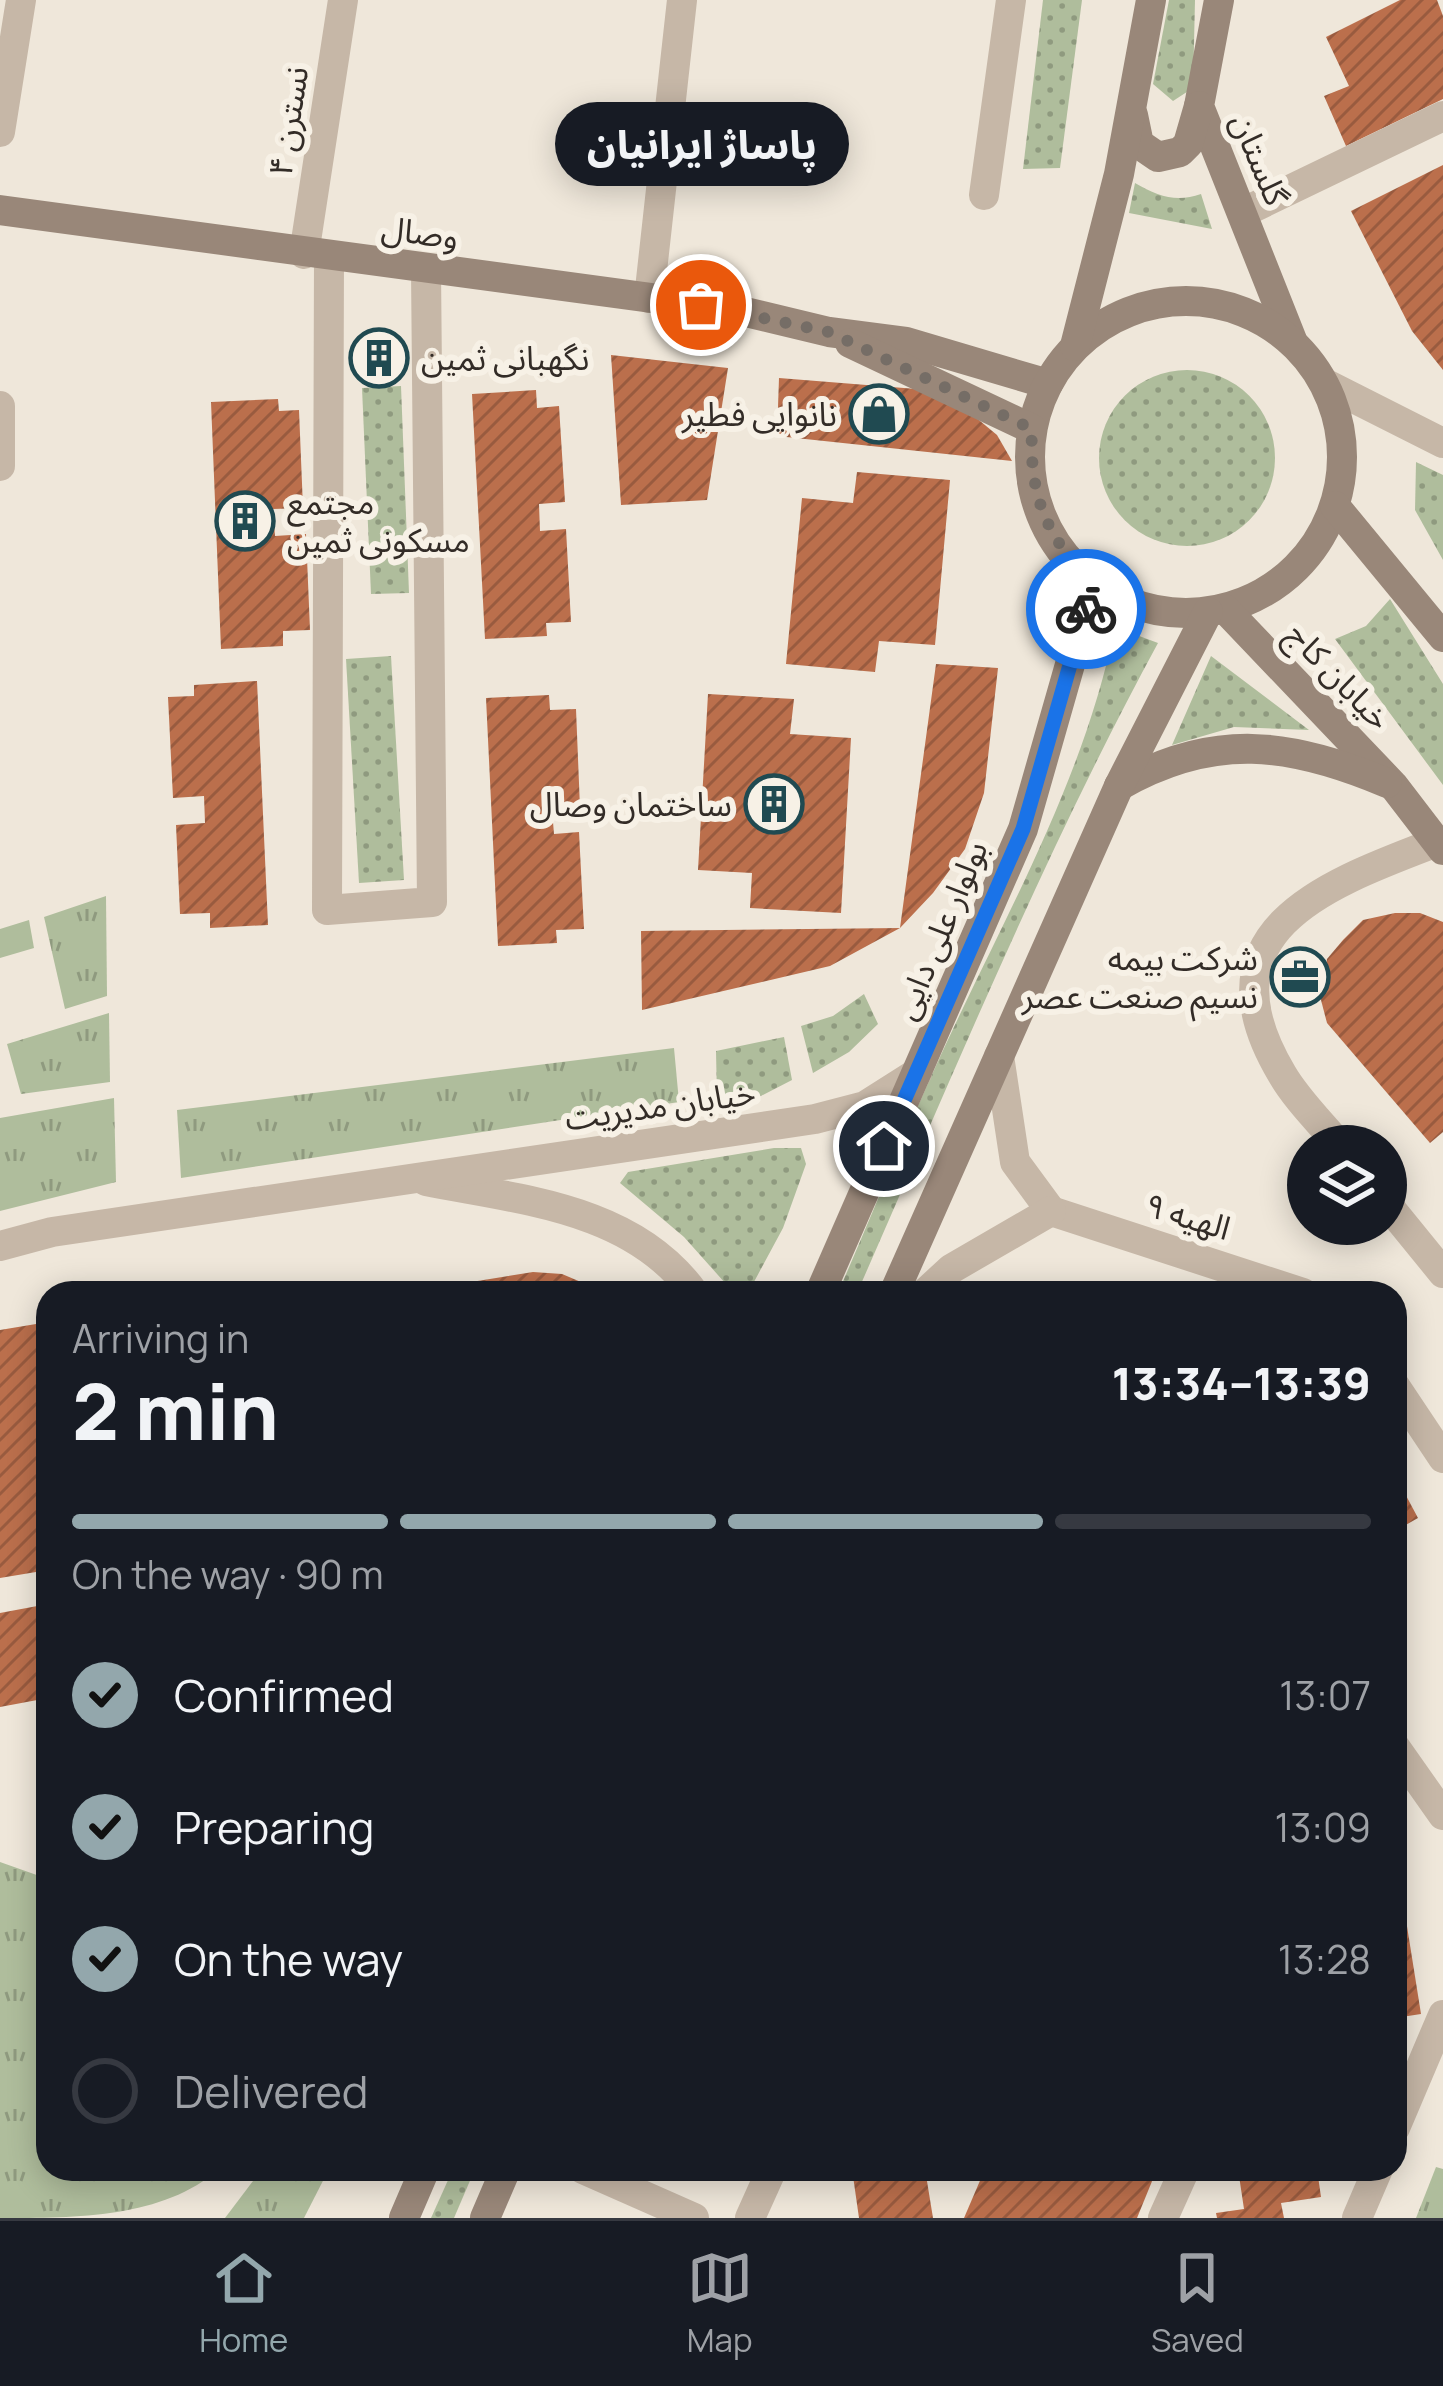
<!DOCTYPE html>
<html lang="en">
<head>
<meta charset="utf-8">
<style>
  :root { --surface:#171b24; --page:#20242c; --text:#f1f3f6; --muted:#9ea1a6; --line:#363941; --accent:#93a7ac }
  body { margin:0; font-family:Manrope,"Noto Sans Arabic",sans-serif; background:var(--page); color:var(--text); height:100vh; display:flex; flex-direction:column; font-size:45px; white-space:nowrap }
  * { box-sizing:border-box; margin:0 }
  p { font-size:39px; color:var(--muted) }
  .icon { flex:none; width:66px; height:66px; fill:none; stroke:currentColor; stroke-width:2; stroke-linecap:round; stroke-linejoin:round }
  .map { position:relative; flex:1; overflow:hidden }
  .details { position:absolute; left:36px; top:1281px; width:1371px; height:900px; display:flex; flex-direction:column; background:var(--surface); border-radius:36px; box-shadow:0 6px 30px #0003 }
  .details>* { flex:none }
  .controls { position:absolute; left:1287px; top:1125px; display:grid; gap:24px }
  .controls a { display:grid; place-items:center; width:120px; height:120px; border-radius:50%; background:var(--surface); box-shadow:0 6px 30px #0003; font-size:60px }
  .pin { position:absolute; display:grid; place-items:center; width:102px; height:102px; color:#fff; margin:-51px; border:6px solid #fff; border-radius:50%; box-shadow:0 3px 12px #0007 }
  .courier { position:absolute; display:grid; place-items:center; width:120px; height:120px; margin:-60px; border:9px solid #1a73e8; border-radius:50%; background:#fff; color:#222; box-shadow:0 3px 15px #0007 }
  .bubble { position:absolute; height:84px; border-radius:42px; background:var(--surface); box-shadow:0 6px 30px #0003; font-size:39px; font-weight:800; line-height:84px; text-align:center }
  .head em { font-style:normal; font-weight:800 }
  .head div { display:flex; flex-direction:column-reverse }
  .head { display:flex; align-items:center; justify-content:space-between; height:204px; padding:0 36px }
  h1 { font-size:78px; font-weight:800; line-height:90px }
  .bar { display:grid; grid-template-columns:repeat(4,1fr); gap:18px 12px; align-content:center; height:144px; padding:0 36px }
  .bar i { height:15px; border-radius:9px; background:var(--line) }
  .bar .current { background:var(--accent) }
  .bar p { grid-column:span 4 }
  ol { padding:0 36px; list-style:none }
  li { display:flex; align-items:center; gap:36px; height:132px }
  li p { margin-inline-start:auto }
  li .icon { padding:12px; border-radius:50%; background:var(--accent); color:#111; stroke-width:4 }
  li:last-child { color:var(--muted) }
  li i { width:66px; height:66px; border:6px solid var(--line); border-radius:50% }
  .tabs { display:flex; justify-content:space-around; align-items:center; height:168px; border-top:3px solid var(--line); background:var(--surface); font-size:33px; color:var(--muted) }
  .tabs a { display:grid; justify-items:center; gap:6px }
  .tabs .current { color:var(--accent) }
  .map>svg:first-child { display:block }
  .grass { fill:url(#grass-dots) }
  .park { fill:url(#park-tufts) }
  .building { fill:url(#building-hatch) }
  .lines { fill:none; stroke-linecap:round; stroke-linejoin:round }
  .minor { stroke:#c6b7a7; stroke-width:30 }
  .tertiary { stroke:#c6b7a7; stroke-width:30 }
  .secondary { stroke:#998779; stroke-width:30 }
  .done { stroke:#756d66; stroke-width:12; stroke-dasharray:0 21.6 }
  .route { stroke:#1a73e8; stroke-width:15 }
  .labels { text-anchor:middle; stroke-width:12; stroke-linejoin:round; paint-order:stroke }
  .street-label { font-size:33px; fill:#332c27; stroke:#f7f1e6 }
  .poi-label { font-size:33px; fill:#332c27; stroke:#f7f1e6; text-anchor:end }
</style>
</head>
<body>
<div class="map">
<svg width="1443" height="2218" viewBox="0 0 1443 2218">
  <defs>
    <pattern id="grass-dots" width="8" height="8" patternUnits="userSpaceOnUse" patternTransform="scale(3)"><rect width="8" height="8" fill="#afbd9c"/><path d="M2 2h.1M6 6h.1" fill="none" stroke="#8f9a7f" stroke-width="1.8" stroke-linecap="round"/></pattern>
    <pattern id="park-tufts" width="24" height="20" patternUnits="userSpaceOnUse" patternTransform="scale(3)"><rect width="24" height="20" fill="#afbd9c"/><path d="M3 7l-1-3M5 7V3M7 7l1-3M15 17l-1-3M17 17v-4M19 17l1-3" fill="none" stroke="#8f9a7f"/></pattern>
    <pattern id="building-hatch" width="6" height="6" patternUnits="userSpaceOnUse" patternTransform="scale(3)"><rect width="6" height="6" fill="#bb6f4c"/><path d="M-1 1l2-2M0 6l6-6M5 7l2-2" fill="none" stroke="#995b3f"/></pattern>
  </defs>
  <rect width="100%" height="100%" fill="#efe7da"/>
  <!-- grass -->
  <g class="grass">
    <polygon points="1043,0 1082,0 1060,168 1023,169"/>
    <polygon points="1169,0 1195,0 1193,88 1173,101 1153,84"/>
    <path d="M 1135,183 C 1158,196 1176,203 1201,194 L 1212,229 L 1129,213 Z"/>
    <circle cx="1187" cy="458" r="88"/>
    <polygon points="401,386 409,593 371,594 362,388"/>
    <polygon points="1416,462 1443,475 1443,560 1415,510"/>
    <polygon points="1390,599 1443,684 1443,785 1335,639 1366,626"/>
    <path d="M 1115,627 L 1158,643 C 1044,853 953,1075 857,1293 L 838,1293 C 879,1198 918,1101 963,1008 C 1023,883 1087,764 1115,627 Z"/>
    <polygon points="391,656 404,880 359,883 346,659"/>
    <polygon points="1211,656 1309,730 1234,727 1172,745"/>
    <polygon points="864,994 878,1024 849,1052 813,1073 801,1026 833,1016"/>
    <polygon points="784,1037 792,1080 753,1100 717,1098 716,1051"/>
    <polygon points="774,1148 801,1148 806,1164 783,1228 748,1293 734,1293 684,1237 620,1183 628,1172"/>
    <polygon points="453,2169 475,2169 454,2218 431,2218"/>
  </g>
  <!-- park -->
  <g class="park">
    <polygon points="106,896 107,996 65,1009 44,917"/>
    <polygon points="29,920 34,948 0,958 0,929"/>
    <polygon points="109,1013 110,1082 21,1094 7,1044"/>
    <polygon points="674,1048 679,1102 181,1178 177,1110"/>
    <polygon points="114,1098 116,1182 0,1211 0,1118"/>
    <path d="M 0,1862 L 48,1879 L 48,2169 L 219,2169 C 163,2218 77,2218 0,2218 Z"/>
    <polygon points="1436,2167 1443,2169 1443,2218 1416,2218"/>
    <polygon points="262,2169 329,2169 304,2218 225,2218"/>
  </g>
  <!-- building -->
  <g class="building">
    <polygon points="1400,0 1437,0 1443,16 1443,99 1346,146 1324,96 1349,86 1326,37"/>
    <polygon points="1443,165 1443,370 1412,331 1351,211"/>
    <polygon points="366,343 392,344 392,373 365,372"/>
    <polygon points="611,355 728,368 707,500 621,505"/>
    <polygon points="779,378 929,390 968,411 997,435 1012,461 777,436"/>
    <polygon points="536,390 537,408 559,406 565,502 539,504 540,531 566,529 571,622 546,623 547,636 485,639 472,394"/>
    <polygon points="278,399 279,411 299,410 303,508 273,509 275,536 306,534 310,630 283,631 283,646 221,649 211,402"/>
    <polygon points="857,472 950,480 935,645 879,641 875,672 786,664 802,498 853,503"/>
    <polygon points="936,664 998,668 984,793 965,849 933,893 900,928 830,966 642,1010 641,931 900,928"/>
    <polygon points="257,681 268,925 210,928 210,913 180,914 176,825 205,823 204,796 173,798 168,697 194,696 194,685"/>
    <polygon points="708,694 794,699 790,734 851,738 841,913 750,908 752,873 698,870"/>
    <polygon points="549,695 550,710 576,709 580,808 552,810 554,834 579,832 584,929 556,930 557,943 498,946 486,698"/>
    <polygon points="1395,913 1420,913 1443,922 1443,1132 1430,1143 1327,1023 1321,1000 1327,959 1343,940 1363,920"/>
    <polygon points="533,1272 562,1274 607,1293 403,1293"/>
    <polygon points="48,1322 48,1570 0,1578 0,1330"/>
    <polygon points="1395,1475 1418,1518 1395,1531"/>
    <polygon points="48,1604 48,1698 0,1707 0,1613"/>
    <polygon points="1395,1851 1421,2014 1395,2018"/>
    <polygon points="852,2169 925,2169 933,2218 859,2218"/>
    <polygon points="985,2169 1157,2169 1137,2218 964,2218"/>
    <polygon points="1238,2169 1317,2169 1321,2197 1281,2203 1284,2218 1217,2218 1216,2213 1244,2209"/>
  </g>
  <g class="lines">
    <!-- minor -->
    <g class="minor">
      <polyline points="0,132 21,0"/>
      <polyline points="984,195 1011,0"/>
      <polyline points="1244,212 1443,116"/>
      <polyline points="304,254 343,0"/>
      <polyline points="329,257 327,910 432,902 426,270"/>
      <polyline points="649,298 682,0"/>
      <polyline points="1326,384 1443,443"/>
      <polyline points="0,406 0,466"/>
      <polyline points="999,1056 1015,1162 1051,1211"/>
      <path d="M 1340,1146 C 1321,1123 1297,1100 1282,1074 C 1196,930 1327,884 1437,842"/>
      <polyline points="1386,1203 1443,1273"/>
      <polyline points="1051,1211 1303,1293"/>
      <polyline points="925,1293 951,1269 1051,1211"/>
      <polyline points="1395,1386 1443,1458"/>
      <polyline points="1395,1747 1443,1815"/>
      <polyline points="1395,2128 1443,2015"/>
      <polyline points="583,2169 694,2218"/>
      <polyline points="750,2218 772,2169"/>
      <polyline points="1163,2218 1185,2169"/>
      <polyline points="1357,2218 1378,2169"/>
    </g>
    <!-- tertiary -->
    <g class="tertiary">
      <path d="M 426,1181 C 522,1200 633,1208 694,1293"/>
      <polyline points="0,1246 52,1232 815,1119 865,1106 917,1073"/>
    </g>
    <!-- secondary -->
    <g class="secondary">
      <polyline points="1219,0 1199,106 1292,340"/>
      <polyline points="1133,115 1139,144 1158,157 1180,152 1188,144 1199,106"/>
      <polyline points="0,210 733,309 829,332 906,342 1048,384"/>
      <circle cx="1186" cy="457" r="156"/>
      <polyline points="850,343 1032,429"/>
      <polyline points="1075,346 1119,174 1151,0"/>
      <polyline points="1335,506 1443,637"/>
      <polyline points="1225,609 1393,785 1443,850"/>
      <path d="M 1119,786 C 1213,732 1290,742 1387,783"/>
      <polyline points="820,1293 1023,829 1093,584"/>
      <polyline points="894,1293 1119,786 1208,612"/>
      <polyline points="404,2218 425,2169"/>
      <polyline points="485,2218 506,2169"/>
    </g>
  </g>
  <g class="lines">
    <!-- done -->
    <path class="done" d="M 701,305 L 829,332 L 1032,429 C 1029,495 1046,537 1093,584 L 1086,609"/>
    <!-- route -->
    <polyline class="route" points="884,1146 1023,829 1086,609"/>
  </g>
  <!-- icons -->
  <defs>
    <symbol id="building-ring" viewBox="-11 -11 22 22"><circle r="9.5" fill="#f7f1e6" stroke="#204a51" stroke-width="1.5"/><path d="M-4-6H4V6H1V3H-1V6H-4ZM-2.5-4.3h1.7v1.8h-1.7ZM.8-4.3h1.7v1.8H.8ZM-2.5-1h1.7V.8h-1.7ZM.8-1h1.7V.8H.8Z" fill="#204a51"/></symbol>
    <symbol id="shop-ring" viewBox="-11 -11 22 22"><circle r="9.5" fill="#f7f1e6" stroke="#204a51" stroke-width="1.5"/><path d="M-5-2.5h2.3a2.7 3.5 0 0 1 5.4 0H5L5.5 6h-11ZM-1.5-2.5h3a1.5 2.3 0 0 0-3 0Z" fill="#204a51"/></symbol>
    <symbol id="office-ring" viewBox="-11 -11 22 22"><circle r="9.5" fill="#f7f1e6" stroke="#204a51" stroke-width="1.5"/><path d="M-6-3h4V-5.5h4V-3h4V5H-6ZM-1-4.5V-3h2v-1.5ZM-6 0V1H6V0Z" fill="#204a51"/></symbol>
  </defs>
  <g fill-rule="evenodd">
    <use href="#building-ring" x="346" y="325" width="66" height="66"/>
    <use href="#shop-ring" x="846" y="381" width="66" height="66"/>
    <use href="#building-ring" x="212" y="488" width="66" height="66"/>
    <use href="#building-ring" x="741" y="771" width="66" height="66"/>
    <use href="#office-ring" x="1267" y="944" width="66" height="66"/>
  </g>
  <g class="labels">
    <!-- street labels -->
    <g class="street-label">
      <text transform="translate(288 121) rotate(-81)" y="12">نسترن ۴</text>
      <text transform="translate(1260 159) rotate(67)" y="12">گلستان</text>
      <text transform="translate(420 232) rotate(7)" y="12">وصال</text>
      <text transform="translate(1339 676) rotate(46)" y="12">خیابان کاج</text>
      <text transform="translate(940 930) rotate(-67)" y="12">بولوار علی دایی</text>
      <text transform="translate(660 1105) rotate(-8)" y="12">خیابان مدیریت</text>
      <text transform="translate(1188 1216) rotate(17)" y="12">الهیه ۹</text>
    </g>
    <!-- poi labels -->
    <g class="poi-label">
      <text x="421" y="370" text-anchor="start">نگهبانی ثمین</text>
      <text x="837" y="426">نانوایی فطیر</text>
      <text x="287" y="514" text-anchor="start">مجتمع<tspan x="287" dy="38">مسکونی ثمین</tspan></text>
      <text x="732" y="816">ساختمان وصال</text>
      <text x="1258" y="970">شرکت بیمه<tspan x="1258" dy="38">نسیم صنعت عصر</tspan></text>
    </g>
  </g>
</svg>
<div class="controls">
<a><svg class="icon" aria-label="layers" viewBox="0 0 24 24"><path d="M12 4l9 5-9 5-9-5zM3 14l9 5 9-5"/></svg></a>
</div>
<div class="pin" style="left:701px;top:305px;background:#ea580c"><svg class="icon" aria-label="bag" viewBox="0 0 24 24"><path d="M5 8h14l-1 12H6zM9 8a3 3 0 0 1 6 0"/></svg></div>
<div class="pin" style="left:884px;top:1146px;background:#1f2937"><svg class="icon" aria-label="home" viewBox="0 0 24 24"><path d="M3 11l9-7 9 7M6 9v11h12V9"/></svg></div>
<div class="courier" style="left:1086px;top:609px"><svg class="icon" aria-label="bike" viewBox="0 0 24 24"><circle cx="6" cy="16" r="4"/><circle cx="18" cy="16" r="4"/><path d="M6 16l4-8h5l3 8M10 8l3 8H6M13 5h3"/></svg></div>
<div class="bubble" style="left:555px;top:102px;width:294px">پاساژ ایرانیان</div>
<section class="details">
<div class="head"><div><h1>2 min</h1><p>Arriving in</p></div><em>13:34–13:39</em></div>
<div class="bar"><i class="current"></i><i class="current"></i><i class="current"></i><i></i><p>On the way · 90 m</p></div>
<ol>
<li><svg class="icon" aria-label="check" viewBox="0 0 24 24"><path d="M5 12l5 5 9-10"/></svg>Confirmed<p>13:07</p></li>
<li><svg class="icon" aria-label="check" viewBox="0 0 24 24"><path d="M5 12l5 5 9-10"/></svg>Preparing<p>13:09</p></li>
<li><svg class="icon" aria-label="check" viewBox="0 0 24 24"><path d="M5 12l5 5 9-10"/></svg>On the way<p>13:28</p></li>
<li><i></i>Delivered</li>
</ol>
</section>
</div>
<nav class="tabs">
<a class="current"><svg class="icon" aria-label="home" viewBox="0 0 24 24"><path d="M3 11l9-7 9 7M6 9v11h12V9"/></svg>Home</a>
<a><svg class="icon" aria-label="map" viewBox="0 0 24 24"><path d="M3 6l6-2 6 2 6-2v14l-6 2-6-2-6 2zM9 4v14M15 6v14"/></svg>Map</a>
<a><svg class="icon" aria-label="saved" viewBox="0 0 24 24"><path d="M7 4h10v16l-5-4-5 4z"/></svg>Saved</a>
</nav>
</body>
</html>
